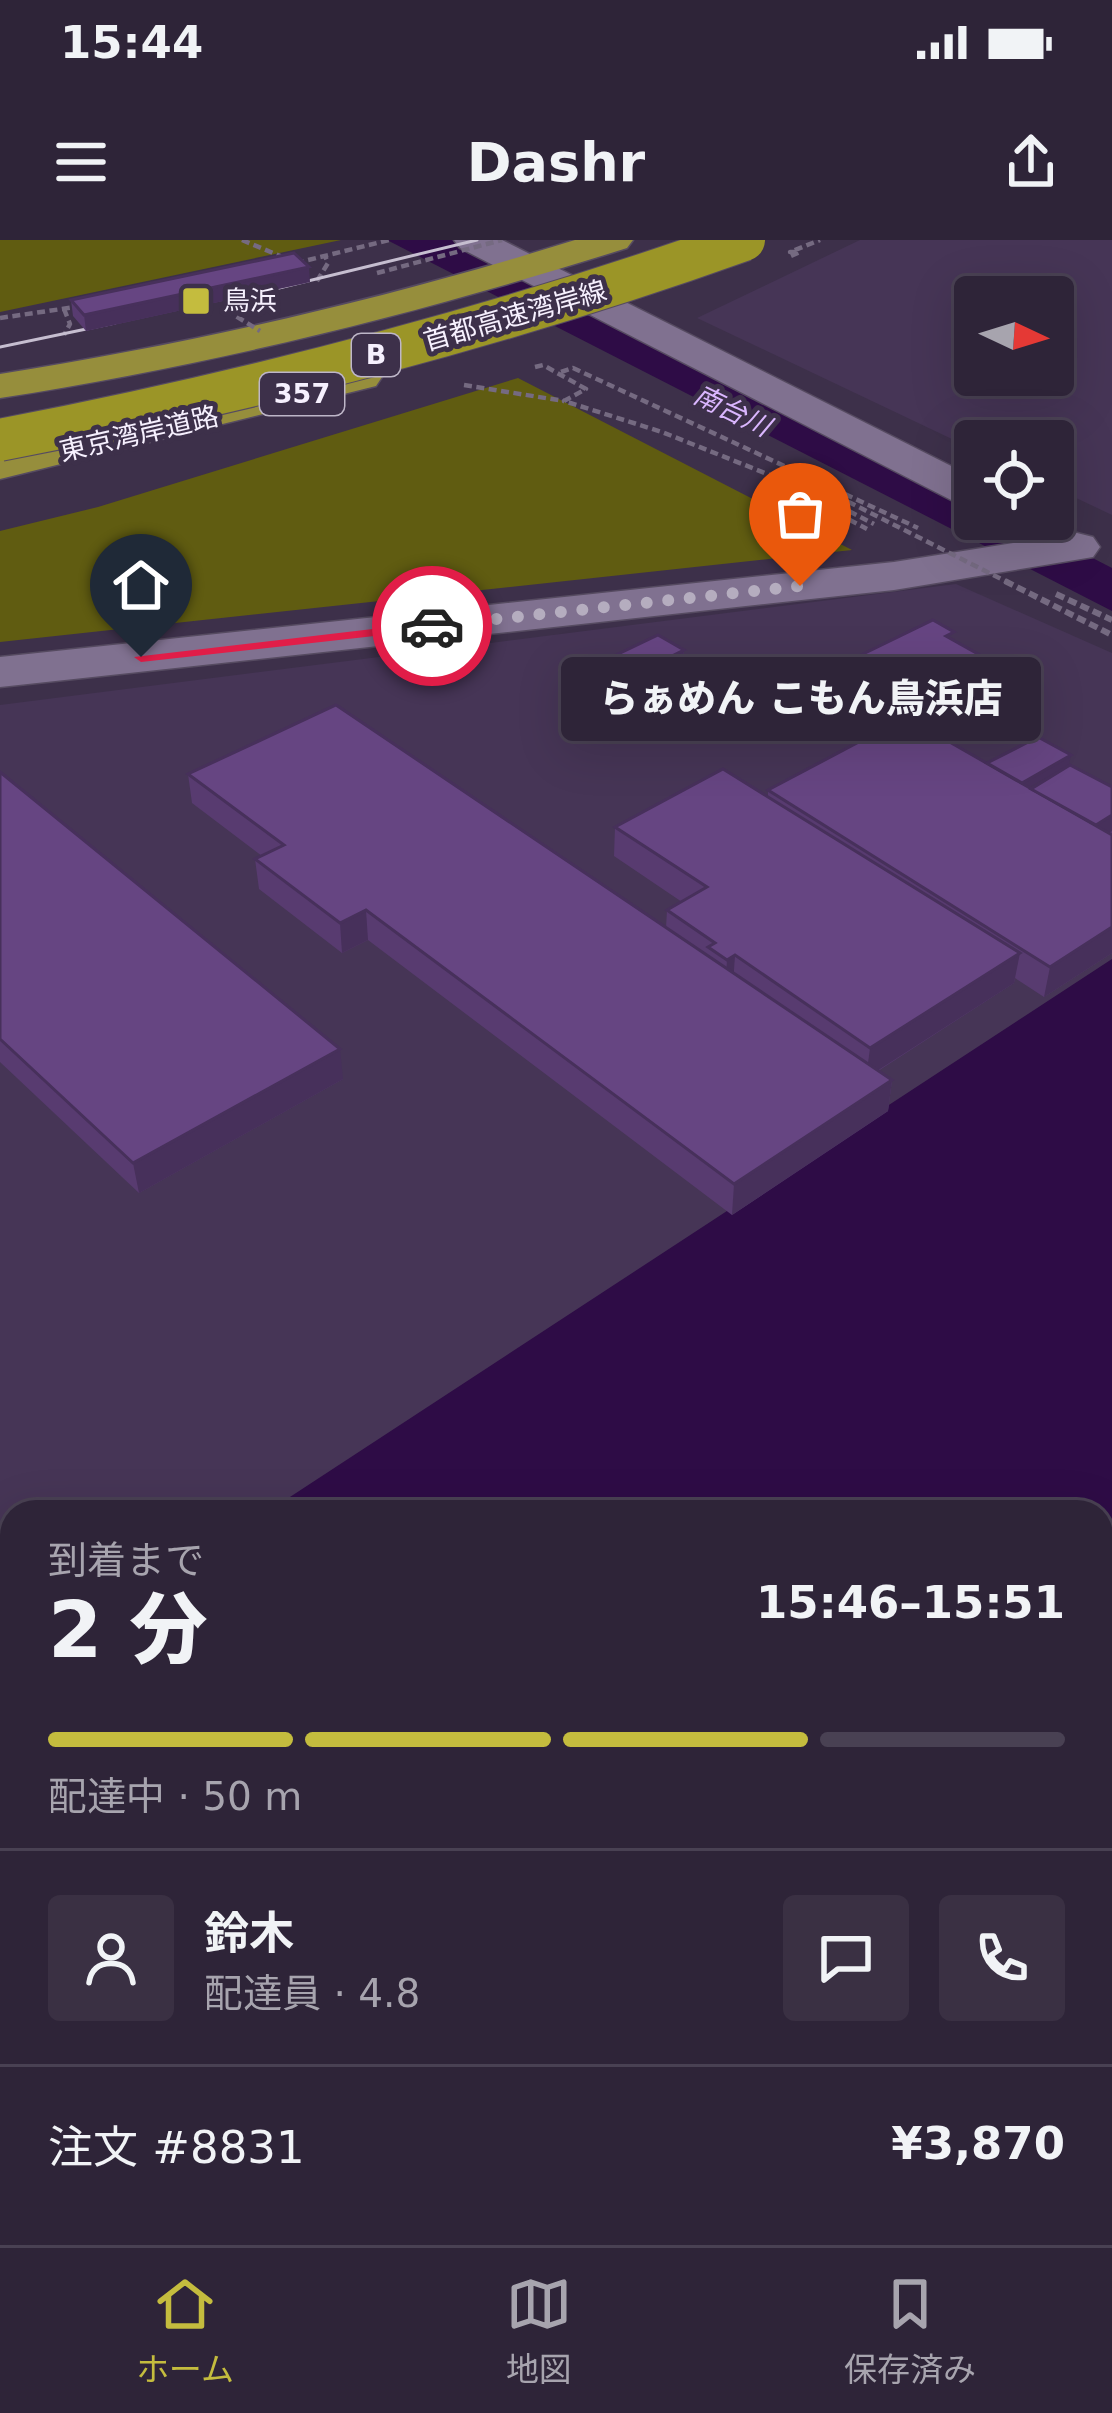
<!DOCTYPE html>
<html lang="ja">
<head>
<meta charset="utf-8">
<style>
  :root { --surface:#2e2438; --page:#3a3043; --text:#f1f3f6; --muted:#a7a4ae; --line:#494153; --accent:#c4bc3e }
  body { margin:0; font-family:"DejaVu Sans","Noto Sans JP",sans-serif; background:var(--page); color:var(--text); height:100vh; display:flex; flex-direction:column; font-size:45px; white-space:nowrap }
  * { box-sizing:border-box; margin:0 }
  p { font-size:39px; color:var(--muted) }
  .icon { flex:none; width:66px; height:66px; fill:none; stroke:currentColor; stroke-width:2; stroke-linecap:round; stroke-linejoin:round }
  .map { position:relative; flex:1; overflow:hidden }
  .sheet { position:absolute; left:0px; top:1260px; width:1113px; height:747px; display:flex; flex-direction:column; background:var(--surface); border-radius:36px 36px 0 0; box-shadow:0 12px 48px #0002,0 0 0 3px var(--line) }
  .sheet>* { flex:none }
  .needle { width:78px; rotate:94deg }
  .fabs { position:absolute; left:954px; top:36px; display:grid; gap:24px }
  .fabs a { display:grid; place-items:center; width:120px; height:120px; border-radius:12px; background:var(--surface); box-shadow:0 12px 48px #0002,0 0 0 3px var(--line); font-size:60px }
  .pin { position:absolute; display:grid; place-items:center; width:102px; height:102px; color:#fff; margin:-123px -51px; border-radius:50% 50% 50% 0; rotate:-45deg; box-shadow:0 0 12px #0007 }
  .pin .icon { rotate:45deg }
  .courier { position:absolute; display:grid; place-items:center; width:120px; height:120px; margin:-60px; border:9px solid #e11d48; border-radius:50%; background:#fff; color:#222; box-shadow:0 3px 15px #0007 }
  .bubble { position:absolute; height:84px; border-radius:12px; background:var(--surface); box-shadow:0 12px 48px #0002,0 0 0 3px var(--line); font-size:39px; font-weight:800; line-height:84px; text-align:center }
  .summary em { font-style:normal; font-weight:800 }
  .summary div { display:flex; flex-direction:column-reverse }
  .summary { display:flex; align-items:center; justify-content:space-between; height:204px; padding:0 48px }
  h1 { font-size:78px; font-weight:800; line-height:90px }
  .bar { display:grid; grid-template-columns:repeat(4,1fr); gap:18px 12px; align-content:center; height:144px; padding:0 48px }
  .bar i { height:15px; border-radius:9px; background:var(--line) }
  .bar .on { background:var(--accent) }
  .bar p { grid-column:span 4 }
  .line { display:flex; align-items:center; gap:30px; padding:0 48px; border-top:3px solid var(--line) }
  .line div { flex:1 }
  .round { display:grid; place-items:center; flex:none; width:126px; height:126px; border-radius:12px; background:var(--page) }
  .status { display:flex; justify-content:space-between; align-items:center; height:84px; padding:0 60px; background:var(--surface); direction:ltr }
  .status svg { height:33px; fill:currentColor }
  header { display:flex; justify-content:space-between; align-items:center; height:156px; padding:0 48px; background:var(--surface); font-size:54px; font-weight:800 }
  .tab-bar { display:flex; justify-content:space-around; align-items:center; height:168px; border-top:3px solid var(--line); background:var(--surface); font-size:33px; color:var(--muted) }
  .tab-bar a { display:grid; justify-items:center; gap:6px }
  .tab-bar .on { color:var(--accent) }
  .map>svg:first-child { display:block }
  .built { fill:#463556; fill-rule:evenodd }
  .green { fill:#605c11 }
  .water { fill:#2e0c46 }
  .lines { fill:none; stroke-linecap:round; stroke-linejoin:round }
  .tertiary-casing { stroke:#564b61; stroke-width:3 }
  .trunk-casing { stroke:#564b61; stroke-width:3 }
  .path-far1 { stroke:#756a81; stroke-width:4.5; stroke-dasharray:8 4.5; stroke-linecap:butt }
  .path { stroke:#756a81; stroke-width:6; stroke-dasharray:9 4.5; stroke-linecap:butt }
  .tertiary { fill:#807190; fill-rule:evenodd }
  .trunk { fill:#968e3c; fill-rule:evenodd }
  .tram { stroke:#c6bed0; stroke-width:3 }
  .motorway-bridge-casing { stroke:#564b61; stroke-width:44; stroke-linecap:butt }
  .path-bridge-far1 { stroke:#756a81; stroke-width:4.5; stroke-dasharray:8 4.5; stroke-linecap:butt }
  .path-bridge { stroke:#756a81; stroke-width:6; stroke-dasharray:9 4.5; stroke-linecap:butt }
  .motorway-bridge { stroke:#9b9527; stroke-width:42 }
  .wall { fill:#583b70 }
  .shaded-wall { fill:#47305b }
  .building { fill:#664582; stroke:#47305b; stroke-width:3 }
  .route { fill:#e11d48 }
  .done { stroke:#b5adbf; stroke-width:12; stroke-dasharray:0 21.6 }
  .poi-dot { fill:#c4bc3e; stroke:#3d304a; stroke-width:4.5 }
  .labels { text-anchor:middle; stroke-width:10; stroke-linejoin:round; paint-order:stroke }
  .far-poi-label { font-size:27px; fill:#f6f0fe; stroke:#3d304a; text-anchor:start }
  .far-street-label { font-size:27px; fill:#f6f0fe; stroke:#3d304a }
  .shield { fill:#3d304a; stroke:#beb6c8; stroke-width:3 }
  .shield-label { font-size:27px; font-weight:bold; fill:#f6f0fe }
  .far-water-label { font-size:27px; font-style:italic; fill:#dab6fe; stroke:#3d304a }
</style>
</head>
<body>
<div class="status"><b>15:44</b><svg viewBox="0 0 49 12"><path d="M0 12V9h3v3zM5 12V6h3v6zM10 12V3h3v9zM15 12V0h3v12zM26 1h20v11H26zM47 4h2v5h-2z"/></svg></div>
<header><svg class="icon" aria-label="menu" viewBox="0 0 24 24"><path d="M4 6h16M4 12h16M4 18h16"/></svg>Dashr<svg class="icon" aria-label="share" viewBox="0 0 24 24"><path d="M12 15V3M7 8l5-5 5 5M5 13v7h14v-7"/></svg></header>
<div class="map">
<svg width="1112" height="2005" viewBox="0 0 1112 2005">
  <rect width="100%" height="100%" fill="#3d304a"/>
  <!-- built -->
  <g class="built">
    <path d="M 860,0 L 1112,0 L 1112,275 L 1053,247 L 1053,201 L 975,201 L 975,210 L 697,78 ZM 975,57 L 1053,57 L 1053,135 L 975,135 Z"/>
    <polygon points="956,344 1112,413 1112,720 277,1272 12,1272 12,1447 0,1455 0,465"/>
  </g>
  <!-- green -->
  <g class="green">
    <polygon points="0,0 341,0 0,72"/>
    <polygon points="518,138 852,310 0,402 0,291 98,267"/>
  </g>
  <!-- water -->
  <g class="water">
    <polygon points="387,0 473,0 975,257 975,279 1017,279 1112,328 1112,371"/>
    <polygon points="1112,719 1112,1931 1101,1942 1101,1272 267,1272"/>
    <polygon points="12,1439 12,1995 1049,1995 1040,2005 0,2005 0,1446"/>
  </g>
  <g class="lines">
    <defs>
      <g id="tertiary">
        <polygon points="454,0 502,0 975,238 975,268 959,264 460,8"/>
        <polygon points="1077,293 1093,297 1100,307 1093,317 894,350 0,447 0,417 894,322"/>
      </g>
      <g id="trunk">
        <path d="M 575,0 L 633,0 L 627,8 C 421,73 214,125 0,158 L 0,134 C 195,103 386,59 575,0 Z"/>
        <polygon points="361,125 376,128 382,137 376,146 0,239 0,213"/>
      </g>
    </defs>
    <!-- tertiary casing -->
    <use href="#tertiary" class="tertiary-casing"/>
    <!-- trunk casing -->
    <use href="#trunk" class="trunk-casing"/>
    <!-- path-far1 -->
    <g class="path-far1">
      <polyline points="242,0 285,18"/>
      <polyline points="791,16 800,12 790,12 820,0"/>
      <polyline points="296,23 389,0"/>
      <polyline points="317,41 328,23 325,16"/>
      <polyline points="64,69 70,84 64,95"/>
      <polyline points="0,78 82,66"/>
      <polyline points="535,127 543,125 586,149 564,161 662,192 815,253 824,249 837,256"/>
      <polyline points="561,132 573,128 918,288"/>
      <polyline points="783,245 867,289"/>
      <polyline points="816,254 874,284"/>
    </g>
    <!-- path -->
    <polyline class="path" points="1056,354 1112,380"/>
    <!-- tertiary -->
    <use href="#tertiary" class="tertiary"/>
    <!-- trunk -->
    <use href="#trunk" class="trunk"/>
    <!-- tram -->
    <g class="tram">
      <polyline points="279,48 477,0"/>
      <polyline points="0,107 115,83"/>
    </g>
    <defs>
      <path id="motorway-bridge" d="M 0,200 C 253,151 501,87 744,0"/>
    </defs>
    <!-- motorway-bridge casing -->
    <use href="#motorway-bridge" class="motorway-bridge-casing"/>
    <!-- path-bridge-far1 -->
    <g class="path-bridge-far1">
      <polyline points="377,33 502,0"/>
      <polyline points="226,70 260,91"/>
      <polyline points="464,145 564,161"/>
      <polyline points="837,256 1011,344"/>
    </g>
    <!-- path-bridge -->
    <polyline class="path-bridge" points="1005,341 1112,395"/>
    <!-- motorway-bridge -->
    <use href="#motorway-bridge" class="motorway-bridge"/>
  </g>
  <!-- wall -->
  <g class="wall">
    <polygon points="310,42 86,91 73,76 71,60"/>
    <polygon points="953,400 991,440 927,474 857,433 859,416"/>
    <polygon points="684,410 683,428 592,472 566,456 566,439"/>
    <polygon points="0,532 343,839 139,953 0,822"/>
    <polygon points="188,534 666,688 667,670 682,662 614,616 615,587 768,557 768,550 1112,547 1112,713 1044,757 1015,738 1014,743 878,831 892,840 888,871 732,975 368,700 342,713 259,649 255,619 262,616 192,563"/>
  </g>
  <!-- shaded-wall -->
  <g class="shaded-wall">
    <polygon points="309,27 310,42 86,91 84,75"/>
    <polygon points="684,410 683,428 592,472 592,455"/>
    <polygon points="994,423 991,440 927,474 929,457"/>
    <polygon points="1071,515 1069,525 1014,556 1016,547"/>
    <polygon points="1112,575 1112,591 1092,603 1096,585"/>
    <polygon points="366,670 368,700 342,713 340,683"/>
    <polygon points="1112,673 1112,713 1044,757 1050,727"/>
    <polygon points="1020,713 1014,743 866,838 870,808"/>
    <polygon points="735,715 733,745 725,750 727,720"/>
    <polygon points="340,809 343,839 139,953 133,923"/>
    <polygon points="892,840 888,871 732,975 734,944"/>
  </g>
  <!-- building -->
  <g class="building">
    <polygon points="294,13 309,27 84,75 71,60"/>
    <polygon points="933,380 954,392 946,396 994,423 929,457 859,416"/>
    <polygon points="658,395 684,410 592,455 566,439"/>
    <polygon points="336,465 892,840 734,944 366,670 340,683 255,619 284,605 188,534"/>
    <polygon points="906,477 1112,595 1112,687 1050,727 768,550"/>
    <polygon points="1038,497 1071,515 1022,543 987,523"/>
    <polygon points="1070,525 1112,547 1112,575 1096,585 1031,549"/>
    <polygon points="723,529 1020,713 870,808 735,715 727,720 708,707 715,703 667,670 707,647 615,587"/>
    <polygon points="0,532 340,809 133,923 0,799"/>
  </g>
  <!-- route -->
  <polygon class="route" points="432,382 437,389 141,422 134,417"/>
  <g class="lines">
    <!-- done -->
    <polyline class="done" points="432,386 800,346"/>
  </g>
  <!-- markers -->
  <rect class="poi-dot" x="181" y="46" width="30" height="30" rx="6"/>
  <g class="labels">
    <!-- far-poi labels -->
    <g class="far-poi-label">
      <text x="223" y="70">鳥浜</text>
    </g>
    <!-- far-street labels -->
    <g class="far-street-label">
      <text transform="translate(515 76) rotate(-16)" y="9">首都高速湾岸線</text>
      <text transform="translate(139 194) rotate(-13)" y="9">東京湾岸道路</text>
    </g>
    <!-- shield labels -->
    <g class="shield">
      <rect x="352" y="94" width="48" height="42" rx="9"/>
      <rect x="260" y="133" width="84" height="42" rx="9"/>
    </g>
    <g class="shield-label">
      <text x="376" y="124">B</text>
      <text x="302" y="163">357</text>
    </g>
    <!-- far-water labels -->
    <g class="far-water-label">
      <text transform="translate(732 171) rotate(26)" y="9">南台川</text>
    </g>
  </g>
</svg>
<div class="fabs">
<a><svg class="needle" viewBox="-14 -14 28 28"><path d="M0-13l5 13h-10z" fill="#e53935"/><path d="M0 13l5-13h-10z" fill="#a7a4ae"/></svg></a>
<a><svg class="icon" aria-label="locate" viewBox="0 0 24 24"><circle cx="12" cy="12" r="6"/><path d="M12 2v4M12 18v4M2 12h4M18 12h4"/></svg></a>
</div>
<div class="pin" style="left:800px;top:346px;background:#ea580c"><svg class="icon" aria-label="bag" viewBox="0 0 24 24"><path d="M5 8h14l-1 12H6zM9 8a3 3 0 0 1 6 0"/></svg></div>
<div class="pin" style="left:141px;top:417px;background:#1f2937"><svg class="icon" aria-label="home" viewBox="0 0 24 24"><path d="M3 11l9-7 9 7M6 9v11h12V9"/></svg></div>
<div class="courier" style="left:432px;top:386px"><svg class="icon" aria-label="car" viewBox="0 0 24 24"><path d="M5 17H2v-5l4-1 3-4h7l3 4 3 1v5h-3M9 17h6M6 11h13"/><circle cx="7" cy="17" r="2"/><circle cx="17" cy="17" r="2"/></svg></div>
<div class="bubble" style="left:561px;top:417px;width:480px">らぁめん こもん鳥浜店</div>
<section class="sheet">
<div class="summary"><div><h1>2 分</h1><p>到着まで</p></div><em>15:46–15:51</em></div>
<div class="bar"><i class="on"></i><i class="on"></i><i class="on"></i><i></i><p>配達中 · 50 m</p></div>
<div class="line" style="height:216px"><a class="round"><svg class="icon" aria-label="person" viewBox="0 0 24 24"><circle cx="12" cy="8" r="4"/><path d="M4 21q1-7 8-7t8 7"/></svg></a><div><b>鈴木</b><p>配達員 · 4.8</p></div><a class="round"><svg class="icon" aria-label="chat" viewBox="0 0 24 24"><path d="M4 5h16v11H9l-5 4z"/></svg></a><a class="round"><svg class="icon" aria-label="phone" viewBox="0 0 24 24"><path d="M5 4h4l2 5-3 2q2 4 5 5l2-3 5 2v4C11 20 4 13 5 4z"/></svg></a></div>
<div class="line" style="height:156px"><div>注文 #8831</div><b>¥3,870</b></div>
</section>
</div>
<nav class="tab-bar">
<a class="on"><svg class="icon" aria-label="home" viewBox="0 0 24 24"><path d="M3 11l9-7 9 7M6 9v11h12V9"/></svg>ホーム</a>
<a><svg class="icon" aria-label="map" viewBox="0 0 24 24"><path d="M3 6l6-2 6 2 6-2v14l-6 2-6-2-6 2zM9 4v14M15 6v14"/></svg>地図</a>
<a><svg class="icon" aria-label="saved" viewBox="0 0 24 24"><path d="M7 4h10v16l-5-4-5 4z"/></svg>保存済み</a>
</nav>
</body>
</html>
